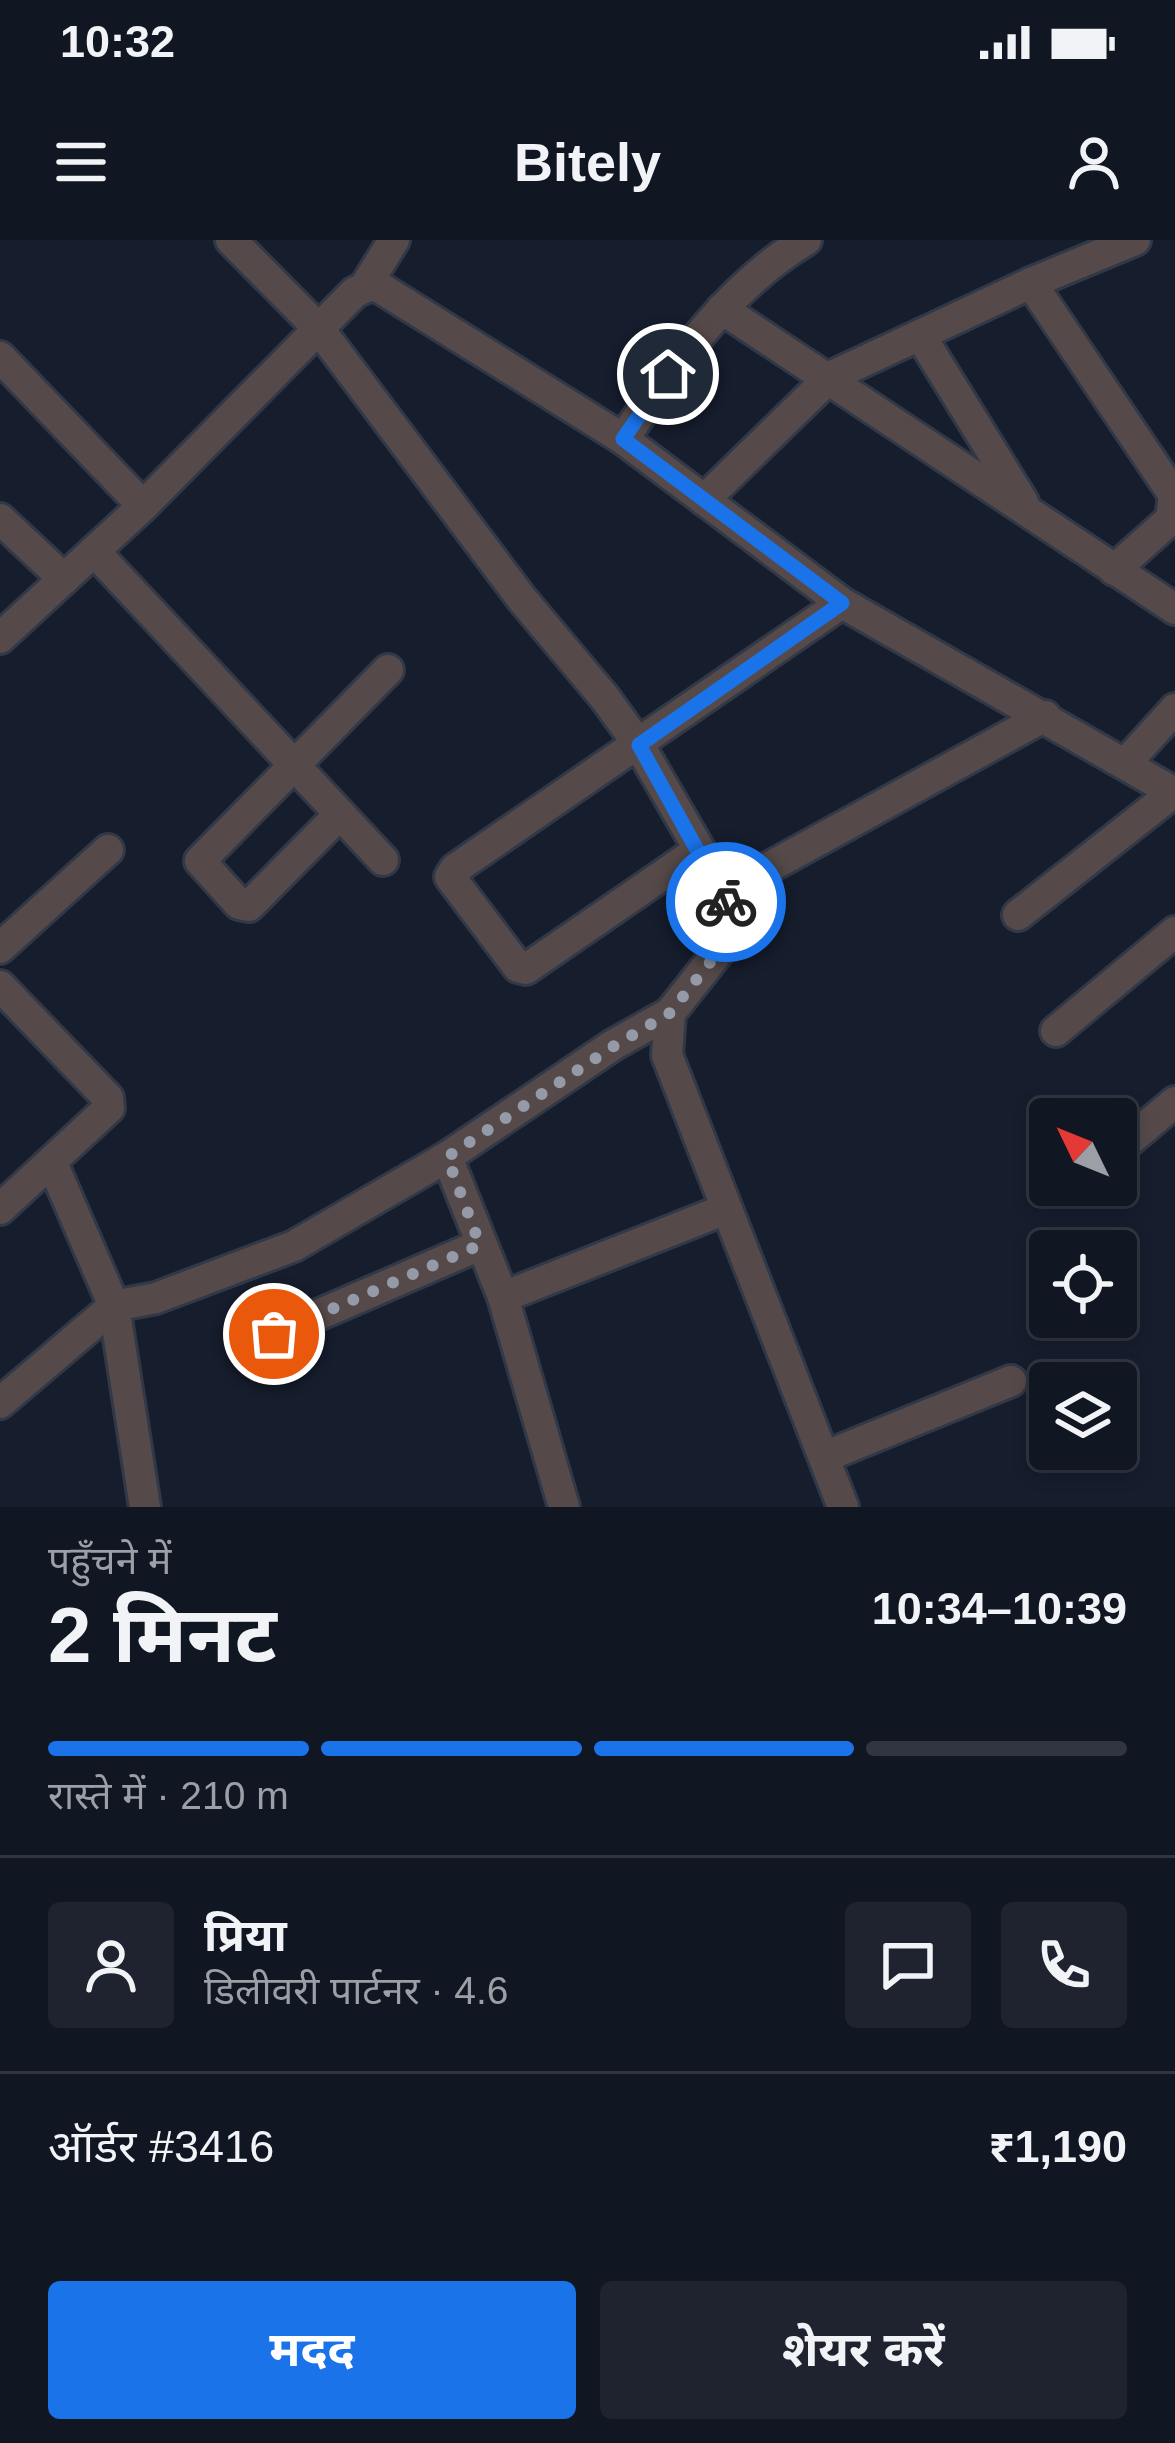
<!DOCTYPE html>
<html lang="hi">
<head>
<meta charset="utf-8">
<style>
  :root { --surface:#101622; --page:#1e232f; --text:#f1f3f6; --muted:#9c9fa5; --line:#303540; --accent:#1a73e8 }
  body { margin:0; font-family:Arial,"Noto Sans Devanagari",sans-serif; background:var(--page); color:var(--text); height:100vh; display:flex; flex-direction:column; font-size:45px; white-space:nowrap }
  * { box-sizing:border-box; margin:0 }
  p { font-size:39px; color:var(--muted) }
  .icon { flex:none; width:66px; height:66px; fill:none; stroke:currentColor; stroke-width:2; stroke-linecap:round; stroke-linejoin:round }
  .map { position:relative; height:1267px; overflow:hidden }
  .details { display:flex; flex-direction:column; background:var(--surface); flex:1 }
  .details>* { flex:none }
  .needle { width:78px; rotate:313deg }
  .buttons { position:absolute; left:1029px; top:858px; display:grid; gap:24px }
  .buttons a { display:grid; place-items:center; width:108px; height:108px; border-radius:12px; background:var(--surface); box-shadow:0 6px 18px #0003,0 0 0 3px var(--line); font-size:60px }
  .pin { position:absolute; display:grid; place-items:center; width:102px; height:102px; color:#fff; margin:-51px; border:6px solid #fff; border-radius:50%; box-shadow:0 3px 12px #0007 }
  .courier { position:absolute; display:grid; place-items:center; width:120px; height:120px; margin:-60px; border:9px solid #1a73e8; border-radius:50%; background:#fff; color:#222; box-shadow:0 3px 15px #0007 }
  .overview em { font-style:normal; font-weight:700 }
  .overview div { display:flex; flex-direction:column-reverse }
  .overview { display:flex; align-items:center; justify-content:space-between; height:204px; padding:0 48px }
  h1 { font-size:78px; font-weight:700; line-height:90px }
  .bar { display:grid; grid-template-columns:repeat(4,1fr); gap:18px 12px; align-content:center; height:144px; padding:0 48px }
  .bar i { height:15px; border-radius:9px; background:var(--line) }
  .bar .selected { background:var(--accent) }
  .bar p { grid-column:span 4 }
  .line { display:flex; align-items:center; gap:30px; padding:0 48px; border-top:3px solid var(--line) }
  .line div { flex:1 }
  .round { display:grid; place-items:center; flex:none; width:126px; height:126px; border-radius:12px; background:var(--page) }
  .cta { display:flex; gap:24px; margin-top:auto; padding:24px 48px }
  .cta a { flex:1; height:138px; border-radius:12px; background:var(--accent); color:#fff; font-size:48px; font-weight:700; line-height:138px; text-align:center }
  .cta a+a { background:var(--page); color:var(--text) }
  .status { display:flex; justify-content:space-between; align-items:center; height:84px; padding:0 60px; background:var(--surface); direction:ltr }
  .status svg { height:33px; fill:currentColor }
  header { display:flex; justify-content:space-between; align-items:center; height:156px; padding:0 48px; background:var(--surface); font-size:54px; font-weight:700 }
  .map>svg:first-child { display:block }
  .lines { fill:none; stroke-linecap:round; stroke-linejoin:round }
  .minor-casing { stroke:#313847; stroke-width:36 }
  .minor { stroke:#554a49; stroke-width:30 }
  .done { stroke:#949aa7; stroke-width:12; stroke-dasharray:0 21.6 }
  .route { stroke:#1a73e8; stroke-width:15 }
</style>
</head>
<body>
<div class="status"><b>10:32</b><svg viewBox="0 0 49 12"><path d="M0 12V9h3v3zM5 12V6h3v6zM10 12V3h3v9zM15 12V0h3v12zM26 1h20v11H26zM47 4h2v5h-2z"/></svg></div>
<header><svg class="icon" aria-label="menu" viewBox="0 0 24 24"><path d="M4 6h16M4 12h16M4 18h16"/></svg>Bitely<svg class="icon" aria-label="person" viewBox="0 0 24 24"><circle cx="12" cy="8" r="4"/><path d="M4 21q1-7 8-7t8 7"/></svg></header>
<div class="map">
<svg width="1175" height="1267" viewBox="0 0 1175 1267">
  <rect width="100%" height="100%" fill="#161d2d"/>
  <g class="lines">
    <defs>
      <g id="minor">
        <polyline points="231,0 319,89 522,359 605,458 639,505 724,652 730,687 723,706 670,773 667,815 843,1267"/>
        <polyline points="1031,43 1174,255 1171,279 1114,330"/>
        <polyline points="366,45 394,0"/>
        <polyline points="722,69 1175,369"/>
        <polyline points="920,95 1023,262"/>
        <polyline points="0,117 143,266"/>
        <path d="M 623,199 C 675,125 727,47 806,0"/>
        <polyline points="704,260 830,137 1031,43 1135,0"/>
        <polyline points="0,279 64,339"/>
        <polyline points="94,311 383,620"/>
        <polyline points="0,398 143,266 355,52 374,44 623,199 842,363 1175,553"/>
        <polyline points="1125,524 1175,469"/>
        <polyline points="340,574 249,666 239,664 200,621 388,430"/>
        <polyline points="699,610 526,729 518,727 450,637 455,629 842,363"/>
        <polyline points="724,652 1045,476"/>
        <polyline points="1018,675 1174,552"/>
        <polyline points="0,708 108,610"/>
        <polyline points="0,746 108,858 109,868 0,969"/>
        <polyline points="1056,791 1175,692"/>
        <polyline points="1130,900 1175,862"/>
        <polyline points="447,917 503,1057 564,1267"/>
        <polyline points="52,923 114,1066 145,1267"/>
        <polyline points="503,1057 726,969"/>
        <polyline points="274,1094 480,1005"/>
        <polyline points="0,1163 114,1066 156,1058 294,1006 447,917 613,805 670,773"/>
        <polyline points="824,1217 1011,1141"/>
      </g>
    </defs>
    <!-- minor casing -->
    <use href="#minor" class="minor-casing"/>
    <!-- minor -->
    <use href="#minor" class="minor"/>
  </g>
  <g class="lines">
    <!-- done -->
    <polyline class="done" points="274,1094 480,1005 447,917 614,806 670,773 723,706 730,687 726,662"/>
    <!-- route -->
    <polyline class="route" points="668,134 623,199 842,363 639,505 726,662"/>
  </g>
</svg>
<div class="buttons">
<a><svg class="needle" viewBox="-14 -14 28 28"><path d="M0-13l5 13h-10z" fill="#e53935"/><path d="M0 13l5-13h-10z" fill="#9c9fa5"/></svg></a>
<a><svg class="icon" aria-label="locate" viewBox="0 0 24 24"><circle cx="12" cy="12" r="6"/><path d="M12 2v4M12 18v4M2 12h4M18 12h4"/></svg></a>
<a><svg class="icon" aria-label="layers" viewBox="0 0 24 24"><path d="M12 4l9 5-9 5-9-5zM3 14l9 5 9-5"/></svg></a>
</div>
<div class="pin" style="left:274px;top:1094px;background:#ea580c"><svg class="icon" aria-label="bag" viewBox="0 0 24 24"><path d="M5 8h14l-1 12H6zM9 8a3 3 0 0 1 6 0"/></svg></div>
<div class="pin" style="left:668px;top:134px;background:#1f2937"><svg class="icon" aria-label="home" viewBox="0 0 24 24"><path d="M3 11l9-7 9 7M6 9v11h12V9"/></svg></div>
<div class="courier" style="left:726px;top:662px"><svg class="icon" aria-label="bike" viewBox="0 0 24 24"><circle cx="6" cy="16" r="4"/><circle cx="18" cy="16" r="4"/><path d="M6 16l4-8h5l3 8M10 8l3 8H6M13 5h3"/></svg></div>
</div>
<section class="details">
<div class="overview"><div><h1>2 मिनट</h1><p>पहुँचने में</p></div><em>10:34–10:39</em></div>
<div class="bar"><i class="selected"></i><i class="selected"></i><i class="selected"></i><i></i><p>रास्ते में · 210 m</p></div>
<div class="line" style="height:216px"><a class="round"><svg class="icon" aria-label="person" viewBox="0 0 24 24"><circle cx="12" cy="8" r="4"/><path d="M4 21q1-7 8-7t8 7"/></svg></a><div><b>प्रिया</b><p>डिलीवरी पार्टनर · 4.6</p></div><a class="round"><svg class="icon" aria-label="chat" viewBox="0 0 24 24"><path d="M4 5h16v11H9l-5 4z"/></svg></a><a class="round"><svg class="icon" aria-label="phone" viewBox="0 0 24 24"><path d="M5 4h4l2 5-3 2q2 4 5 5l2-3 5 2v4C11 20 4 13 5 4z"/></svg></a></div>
<div class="line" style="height:156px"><div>ऑर्डर #3416</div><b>₹1,190</b></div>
<div class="cta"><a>मदद</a><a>शेयर करें</a></div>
</section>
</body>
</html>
